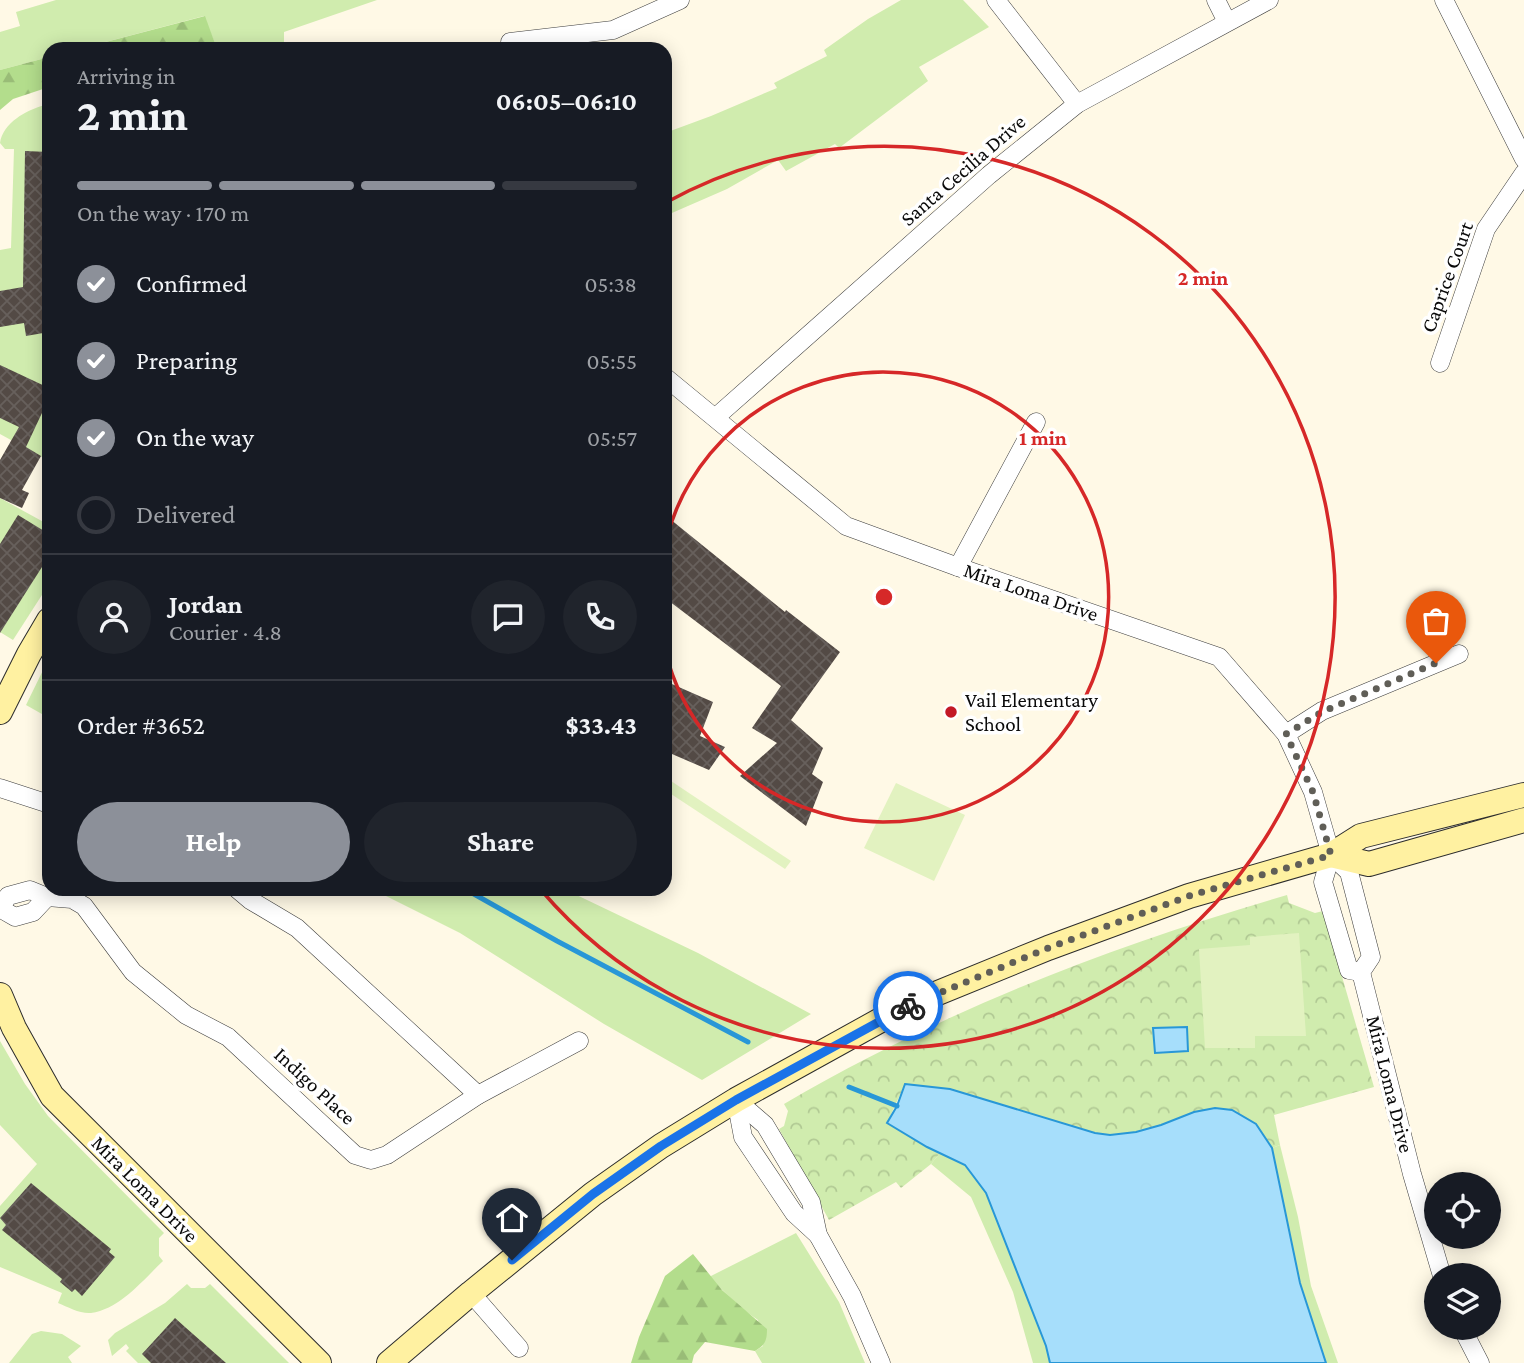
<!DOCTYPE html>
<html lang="en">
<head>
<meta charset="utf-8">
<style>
  :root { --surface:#171b24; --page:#20242c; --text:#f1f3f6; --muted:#9ea1a6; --line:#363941; --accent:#8c9099 }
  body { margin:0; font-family:"Crimson Pro",serif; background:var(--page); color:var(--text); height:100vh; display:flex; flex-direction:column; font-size:26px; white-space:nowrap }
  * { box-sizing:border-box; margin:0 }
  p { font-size:23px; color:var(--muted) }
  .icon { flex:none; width:38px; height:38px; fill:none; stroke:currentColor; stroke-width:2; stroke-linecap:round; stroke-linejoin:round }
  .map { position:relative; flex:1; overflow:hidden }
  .drawer { position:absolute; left:42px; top:42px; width:630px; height:854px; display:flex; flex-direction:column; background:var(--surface); border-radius:21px; box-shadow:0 4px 18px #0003 }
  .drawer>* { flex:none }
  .controls { position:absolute; left:1424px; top:1172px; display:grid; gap:14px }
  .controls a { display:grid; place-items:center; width:77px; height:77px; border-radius:50%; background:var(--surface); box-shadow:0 4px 18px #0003; font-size:35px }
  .pin { position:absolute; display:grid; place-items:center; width:60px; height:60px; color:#fff; margin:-72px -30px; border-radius:50% 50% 50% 0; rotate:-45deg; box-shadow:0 0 7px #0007 }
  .pin .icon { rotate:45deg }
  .courier { position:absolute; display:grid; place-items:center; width:70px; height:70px; margin:-35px; border:5px solid #1a73e8; border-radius:50%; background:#fff; color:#222; box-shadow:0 2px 9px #0007 }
  .head em { font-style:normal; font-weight:700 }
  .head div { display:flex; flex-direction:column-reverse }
  .head { display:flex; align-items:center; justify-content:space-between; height:119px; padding:0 35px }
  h1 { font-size:46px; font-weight:700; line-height:52px }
  .bar { display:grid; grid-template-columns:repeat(4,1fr); gap:10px 7px; align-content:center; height:84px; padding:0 35px }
  .bar i { height:9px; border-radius:5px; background:var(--line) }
  .bar .active { background:var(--accent) }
  .bar p { grid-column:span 4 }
  .line { display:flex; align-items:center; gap:18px; padding:0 35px; border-top:2px solid var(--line) }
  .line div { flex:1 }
  .round { display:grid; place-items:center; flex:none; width:74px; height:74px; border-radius:37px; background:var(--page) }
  ol { padding:0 35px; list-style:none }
  li { display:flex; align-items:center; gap:21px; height:77px }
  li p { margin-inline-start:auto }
  li .icon { padding:7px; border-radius:50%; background:var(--accent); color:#fff; stroke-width:4 }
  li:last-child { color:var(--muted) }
  li i { width:38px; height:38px; border:4px solid var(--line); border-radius:50% }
  .action { display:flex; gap:14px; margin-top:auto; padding:14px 35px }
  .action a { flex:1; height:80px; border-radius:42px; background:var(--accent); color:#fff; font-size:28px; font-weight:700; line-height:80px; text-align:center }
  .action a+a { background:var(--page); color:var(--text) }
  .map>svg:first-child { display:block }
  .grass { fill:#d0ecae }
  .forest { fill:url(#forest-firs) }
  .park { fill:url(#park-crowns) }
  .pitch { fill:#e2f2c0 }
  .water { fill:#a6defb; stroke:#2897d7; stroke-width:2 }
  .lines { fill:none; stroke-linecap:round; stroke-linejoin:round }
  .stream { stroke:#2897d7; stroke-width:5 }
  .building { fill:url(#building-cross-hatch) }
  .street-casing { stroke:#3d3d3d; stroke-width:19 }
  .secondary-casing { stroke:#2c2c2c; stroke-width:26 }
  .street { stroke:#fff; stroke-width:18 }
  .secondary { stroke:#fff1a1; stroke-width:24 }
  .done { stroke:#605e57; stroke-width:7; stroke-dasharray:0 12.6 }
  .route { stroke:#1a73e8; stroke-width:9 }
  .ring { fill:none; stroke:#d62828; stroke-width:3.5 }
  .poi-dot { fill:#c31926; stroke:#fff; stroke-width:2.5 }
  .labels { text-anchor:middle; stroke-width:7; stroke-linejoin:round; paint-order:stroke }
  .street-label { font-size:21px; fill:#0a0a0a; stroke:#fff }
  .poi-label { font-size:21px; fill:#0a0a0a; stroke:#fff; text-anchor:start }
  .centre { fill:#d62828; stroke:#fff; stroke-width:3.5 }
  .ring-label { font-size:21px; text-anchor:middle; font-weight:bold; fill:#d62828; stroke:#fff; stroke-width:7; stroke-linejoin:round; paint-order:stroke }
</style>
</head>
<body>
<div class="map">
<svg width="1524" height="1363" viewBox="0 0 1524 1363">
  <defs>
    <pattern id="forest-firs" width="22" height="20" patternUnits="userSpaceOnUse" patternTransform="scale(1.75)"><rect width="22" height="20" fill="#b3dd8c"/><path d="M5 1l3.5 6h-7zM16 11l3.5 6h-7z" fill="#99bc77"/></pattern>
    <pattern id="park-crowns" width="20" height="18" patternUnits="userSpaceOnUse" patternTransform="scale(1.75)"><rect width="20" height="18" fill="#d0ecae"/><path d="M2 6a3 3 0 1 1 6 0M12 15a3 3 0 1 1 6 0" fill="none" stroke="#b1c994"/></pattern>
    <pattern id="building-cross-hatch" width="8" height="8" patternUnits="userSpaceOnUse" patternTransform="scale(1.75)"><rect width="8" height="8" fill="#534a45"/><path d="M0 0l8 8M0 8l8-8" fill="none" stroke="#67605c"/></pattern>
  </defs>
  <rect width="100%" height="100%" fill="#fff9e6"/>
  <!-- grass -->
  <g class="grass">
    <polygon points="56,0 377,0 284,32 284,49 217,49 204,16 79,49 49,49 49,57 0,70 0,32 20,26 16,12"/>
    <polygon points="901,0 963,0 989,27 919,67 928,81 839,148 835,144 786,171 778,160 727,189 665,216 665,133 711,116 777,88 774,83 827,56 824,50 868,19"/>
    <path d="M 45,105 L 49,105 L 49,461 L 0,434 L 0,250 L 11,248 L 14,149 L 5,149 L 0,143 C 3,123 26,110 45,105 Z"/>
    <polygon points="0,498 49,525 49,584 13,640 0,632"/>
    <polygon points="49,658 49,718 26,705"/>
    <polygon points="372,889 564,889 698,953 811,1014 702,1080 604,1024 460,933"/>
    <path d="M 0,1041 L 25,1084 L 48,1116 L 164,1233 L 159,1238 L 159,1256 L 163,1261 C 143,1280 120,1309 91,1313 C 80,1314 68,1307 58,1303 L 62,1293 L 0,1267 L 0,1206 L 37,1164 L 0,1125 Z"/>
    <polygon points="1280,1145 1298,1217 1311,1286 1338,1363 1326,1363 1300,1283 1272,1148"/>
    <polygon points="940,1153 965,1165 986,1193 1046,1346 1050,1363 1033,1363 1013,1292 971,1197 931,1164"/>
    <polygon points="796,1233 839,1302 865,1363 762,1363 755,1351 763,1346 758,1320 741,1308 709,1277"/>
    <polygon points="187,1284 191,1288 205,1288 210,1284 289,1363 138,1363 126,1351 129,1348 126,1344 112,1356 108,1340 115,1333 165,1303"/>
    <polygon points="41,1331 62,1334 81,1346 68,1357 72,1363 9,1363 32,1334"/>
  </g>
  <!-- forest -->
  <g class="forest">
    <polygon points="205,16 217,49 79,49"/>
    <polygon points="49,57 49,87 13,99 0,110 0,70"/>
    <path d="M 693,1254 L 722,1290 L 767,1329 C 767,1341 765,1345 755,1351 L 705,1342 L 694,1355 L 692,1363 L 631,1363 L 639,1337 L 665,1276 Z"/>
  </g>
  <!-- park -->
  <path class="park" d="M 1287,895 L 1289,903 L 1315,913 L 1323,911 L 1374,1087 L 1274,1115 L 1280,1145 L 1272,1148 L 1256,1124 L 1232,1110 L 1215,1108 L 1194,1112 L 1161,1125 L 1136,1132 L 1110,1135 L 1095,1133 L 950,1089 L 905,1084 L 887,1123 L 940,1153 L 931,1164 L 901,1188 L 896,1182 L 829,1220 L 779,1129 L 784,1126 L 788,1111 L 784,1104 C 945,1010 1108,947 1287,895 Z"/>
  <!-- pitch -->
  <g class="pitch">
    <polygon points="665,777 791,861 785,869 665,790"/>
    <polygon points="896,783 965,815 934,881 864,848"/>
    <polygon points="1299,933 1306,1036 1255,1036 1255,1048 1205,1048 1199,949 1250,945 1250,937"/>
  </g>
  <!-- water -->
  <g class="water">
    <polygon points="1187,1027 1188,1051 1155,1053 1153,1028"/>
    <polygon points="905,1084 950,1089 1095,1133 1110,1135 1136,1132 1161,1125 1194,1112 1215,1108 1232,1110 1256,1124 1272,1148 1300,1283 1326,1363 1050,1363 1046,1346 986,1193 965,1165 927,1147 887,1123 897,1106"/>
  </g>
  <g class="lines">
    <!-- stream -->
    <g class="stream">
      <polyline points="47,686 49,686"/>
      <polyline points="465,889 557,941 748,1042"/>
      <polyline points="849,1087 897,1106"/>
    </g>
  </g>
  <!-- building -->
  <g class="building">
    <polygon points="25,151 49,152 49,286 45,285 49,308 49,332 26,336 24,323 0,327 0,291 23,287"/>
    <polygon points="0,365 49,388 49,398 26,447 41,456 22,490 29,493 22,508 0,498 0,460 19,427 0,418"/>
    <polygon points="18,515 49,534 49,556 0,633 0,544"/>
    <polygon points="665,515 785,612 786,610 840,652 791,720 823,748 812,774 823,782 806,826 740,776 777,743 752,728 781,686 665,598"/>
    <polygon points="665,681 713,702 700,736 725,747 709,770 665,751"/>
    <polygon points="31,1183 111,1249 109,1252 115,1257 82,1296 75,1289 72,1292 60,1282 62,1279 2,1230 6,1225 0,1218"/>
    <polygon points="175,1318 185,1327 226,1363 151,1363 142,1354"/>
  </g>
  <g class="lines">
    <defs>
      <g id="street">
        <polyline points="996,0 1077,104"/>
        <polyline points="1216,0 1227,22"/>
        <polyline points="1444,0 1524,159"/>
        <polyline points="510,42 613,30 680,0"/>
        <polyline points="1440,363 1486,229 1524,173"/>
        <polyline points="665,377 846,526 958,567 1219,657 1286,734 1313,792 1331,855 1349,872 1371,957 1361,972 1412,1174 1442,1276"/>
        <polyline points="716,417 989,175 1077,104 1269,0"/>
        <polyline points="958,567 1036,422"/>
        <polyline points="1286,734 1322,711 1459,654"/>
        <polyline points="0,788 49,804"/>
        <polyline points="1331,855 1323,882 1349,970 1361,972"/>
        <polyline points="237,889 250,900 297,928 478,1095"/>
        <polyline points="0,909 8,896 30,890 47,897 72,899 84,906 133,972 186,1015 228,1037 355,1155 371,1160 387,1155 478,1095 579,1041"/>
        <polyline points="1,909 15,917 33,912 47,897"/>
        <polyline points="736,1100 765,1125 811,1202 818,1235 852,1296 881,1363"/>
        <polyline points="736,1100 743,1137 794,1213 818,1235"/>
        <polyline points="471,1293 519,1348"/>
        <polyline points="1462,1328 1480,1363"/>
      </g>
      <g id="secondary">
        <polyline points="0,712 29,654 49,620"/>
        <polyline points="1331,855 1369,864 1524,820"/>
        <polyline points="0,995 14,1028 52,1096 319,1363"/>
        <polyline points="389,1363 471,1293 593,1194 661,1146 736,1100 906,1006 1048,948 1189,896 1331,855 1361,836 1524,795"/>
      </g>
    </defs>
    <!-- street casing -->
    <use href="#street" class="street-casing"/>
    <!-- secondary casing -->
    <use href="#secondary" class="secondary-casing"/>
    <!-- street -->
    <use href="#street" class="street"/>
    <!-- secondary -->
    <use href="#secondary" class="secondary"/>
  </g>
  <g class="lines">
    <!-- done -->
    <polyline class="done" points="908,1006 1048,948 1189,896 1331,855 1313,792 1286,734 1322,712 1436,663"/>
    <!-- route -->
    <polyline class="route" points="512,1260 593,1194 661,1146 736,1100 908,1006"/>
  </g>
  <!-- distance rings -->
  <g class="ring">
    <path d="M665 544A225 225 0 1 1 665 650"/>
    <path d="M665 203A451 451 0 1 1 541 890"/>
  </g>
  <!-- markers -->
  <circle class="poi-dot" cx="951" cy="712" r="7"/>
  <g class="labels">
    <!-- street labels -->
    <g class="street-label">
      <text transform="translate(963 170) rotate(-41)" y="7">Santa Cecilia Drive</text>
      <text transform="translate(1447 277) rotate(-70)" y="7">Caprice Court</text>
      <text transform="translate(1031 592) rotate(19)" y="7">Mira Loma Drive</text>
      <text transform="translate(1390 1084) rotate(76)" y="7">Mira Loma Drive</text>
      <text transform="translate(315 1086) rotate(43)" y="7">Indigo Place</text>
      <text transform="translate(145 1189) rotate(45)" y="7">Mira Loma Drive</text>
    </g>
    <!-- poi labels -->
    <g class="poi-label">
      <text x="965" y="707">Vail Elementary<tspan x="965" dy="24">School</tspan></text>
    </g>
  </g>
  <circle cx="884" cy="597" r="10" class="centre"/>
  <g class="ring-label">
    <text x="1203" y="285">2 min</text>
    <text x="1043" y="445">1 min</text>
  </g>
</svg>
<div class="controls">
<a><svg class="icon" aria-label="locate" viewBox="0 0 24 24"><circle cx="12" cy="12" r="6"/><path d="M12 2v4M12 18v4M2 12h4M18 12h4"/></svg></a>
<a><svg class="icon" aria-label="layers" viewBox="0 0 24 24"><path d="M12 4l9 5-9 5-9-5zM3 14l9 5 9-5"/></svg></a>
</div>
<div class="pin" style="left:1436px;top:663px;background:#ea580c"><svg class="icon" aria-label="bag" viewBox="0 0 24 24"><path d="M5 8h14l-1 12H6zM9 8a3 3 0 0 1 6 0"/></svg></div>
<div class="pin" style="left:512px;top:1260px;background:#1f2937"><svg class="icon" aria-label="home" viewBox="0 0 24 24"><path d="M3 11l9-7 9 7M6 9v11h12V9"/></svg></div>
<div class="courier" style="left:908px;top:1006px"><svg class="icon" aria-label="bike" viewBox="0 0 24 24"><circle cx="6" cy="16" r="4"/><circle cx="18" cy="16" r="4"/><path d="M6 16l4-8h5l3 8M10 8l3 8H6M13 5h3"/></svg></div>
<section class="drawer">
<div class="head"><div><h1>2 min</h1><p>Arriving in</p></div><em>06:05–06:10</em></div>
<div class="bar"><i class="active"></i><i class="active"></i><i class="active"></i><i></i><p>On the way · 170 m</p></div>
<ol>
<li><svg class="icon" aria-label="check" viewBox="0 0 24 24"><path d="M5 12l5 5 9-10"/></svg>Confirmed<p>05:38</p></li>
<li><svg class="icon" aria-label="check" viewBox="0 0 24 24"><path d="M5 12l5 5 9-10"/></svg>Preparing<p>05:55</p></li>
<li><svg class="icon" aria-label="check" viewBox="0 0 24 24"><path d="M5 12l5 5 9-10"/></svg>On the way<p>05:57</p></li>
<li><i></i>Delivered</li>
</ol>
<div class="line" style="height:126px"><a class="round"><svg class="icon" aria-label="person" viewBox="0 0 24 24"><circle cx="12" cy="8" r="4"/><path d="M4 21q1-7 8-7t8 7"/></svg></a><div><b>Jordan</b><p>Courier · 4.8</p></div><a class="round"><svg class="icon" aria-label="chat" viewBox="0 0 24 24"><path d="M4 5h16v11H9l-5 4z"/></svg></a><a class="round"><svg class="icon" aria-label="phone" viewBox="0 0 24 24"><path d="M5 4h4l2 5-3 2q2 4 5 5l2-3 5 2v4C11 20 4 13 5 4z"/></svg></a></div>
<div class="line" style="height:91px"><div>Order #3652</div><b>$33.43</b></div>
<div class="action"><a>Help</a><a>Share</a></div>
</section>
</div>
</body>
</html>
